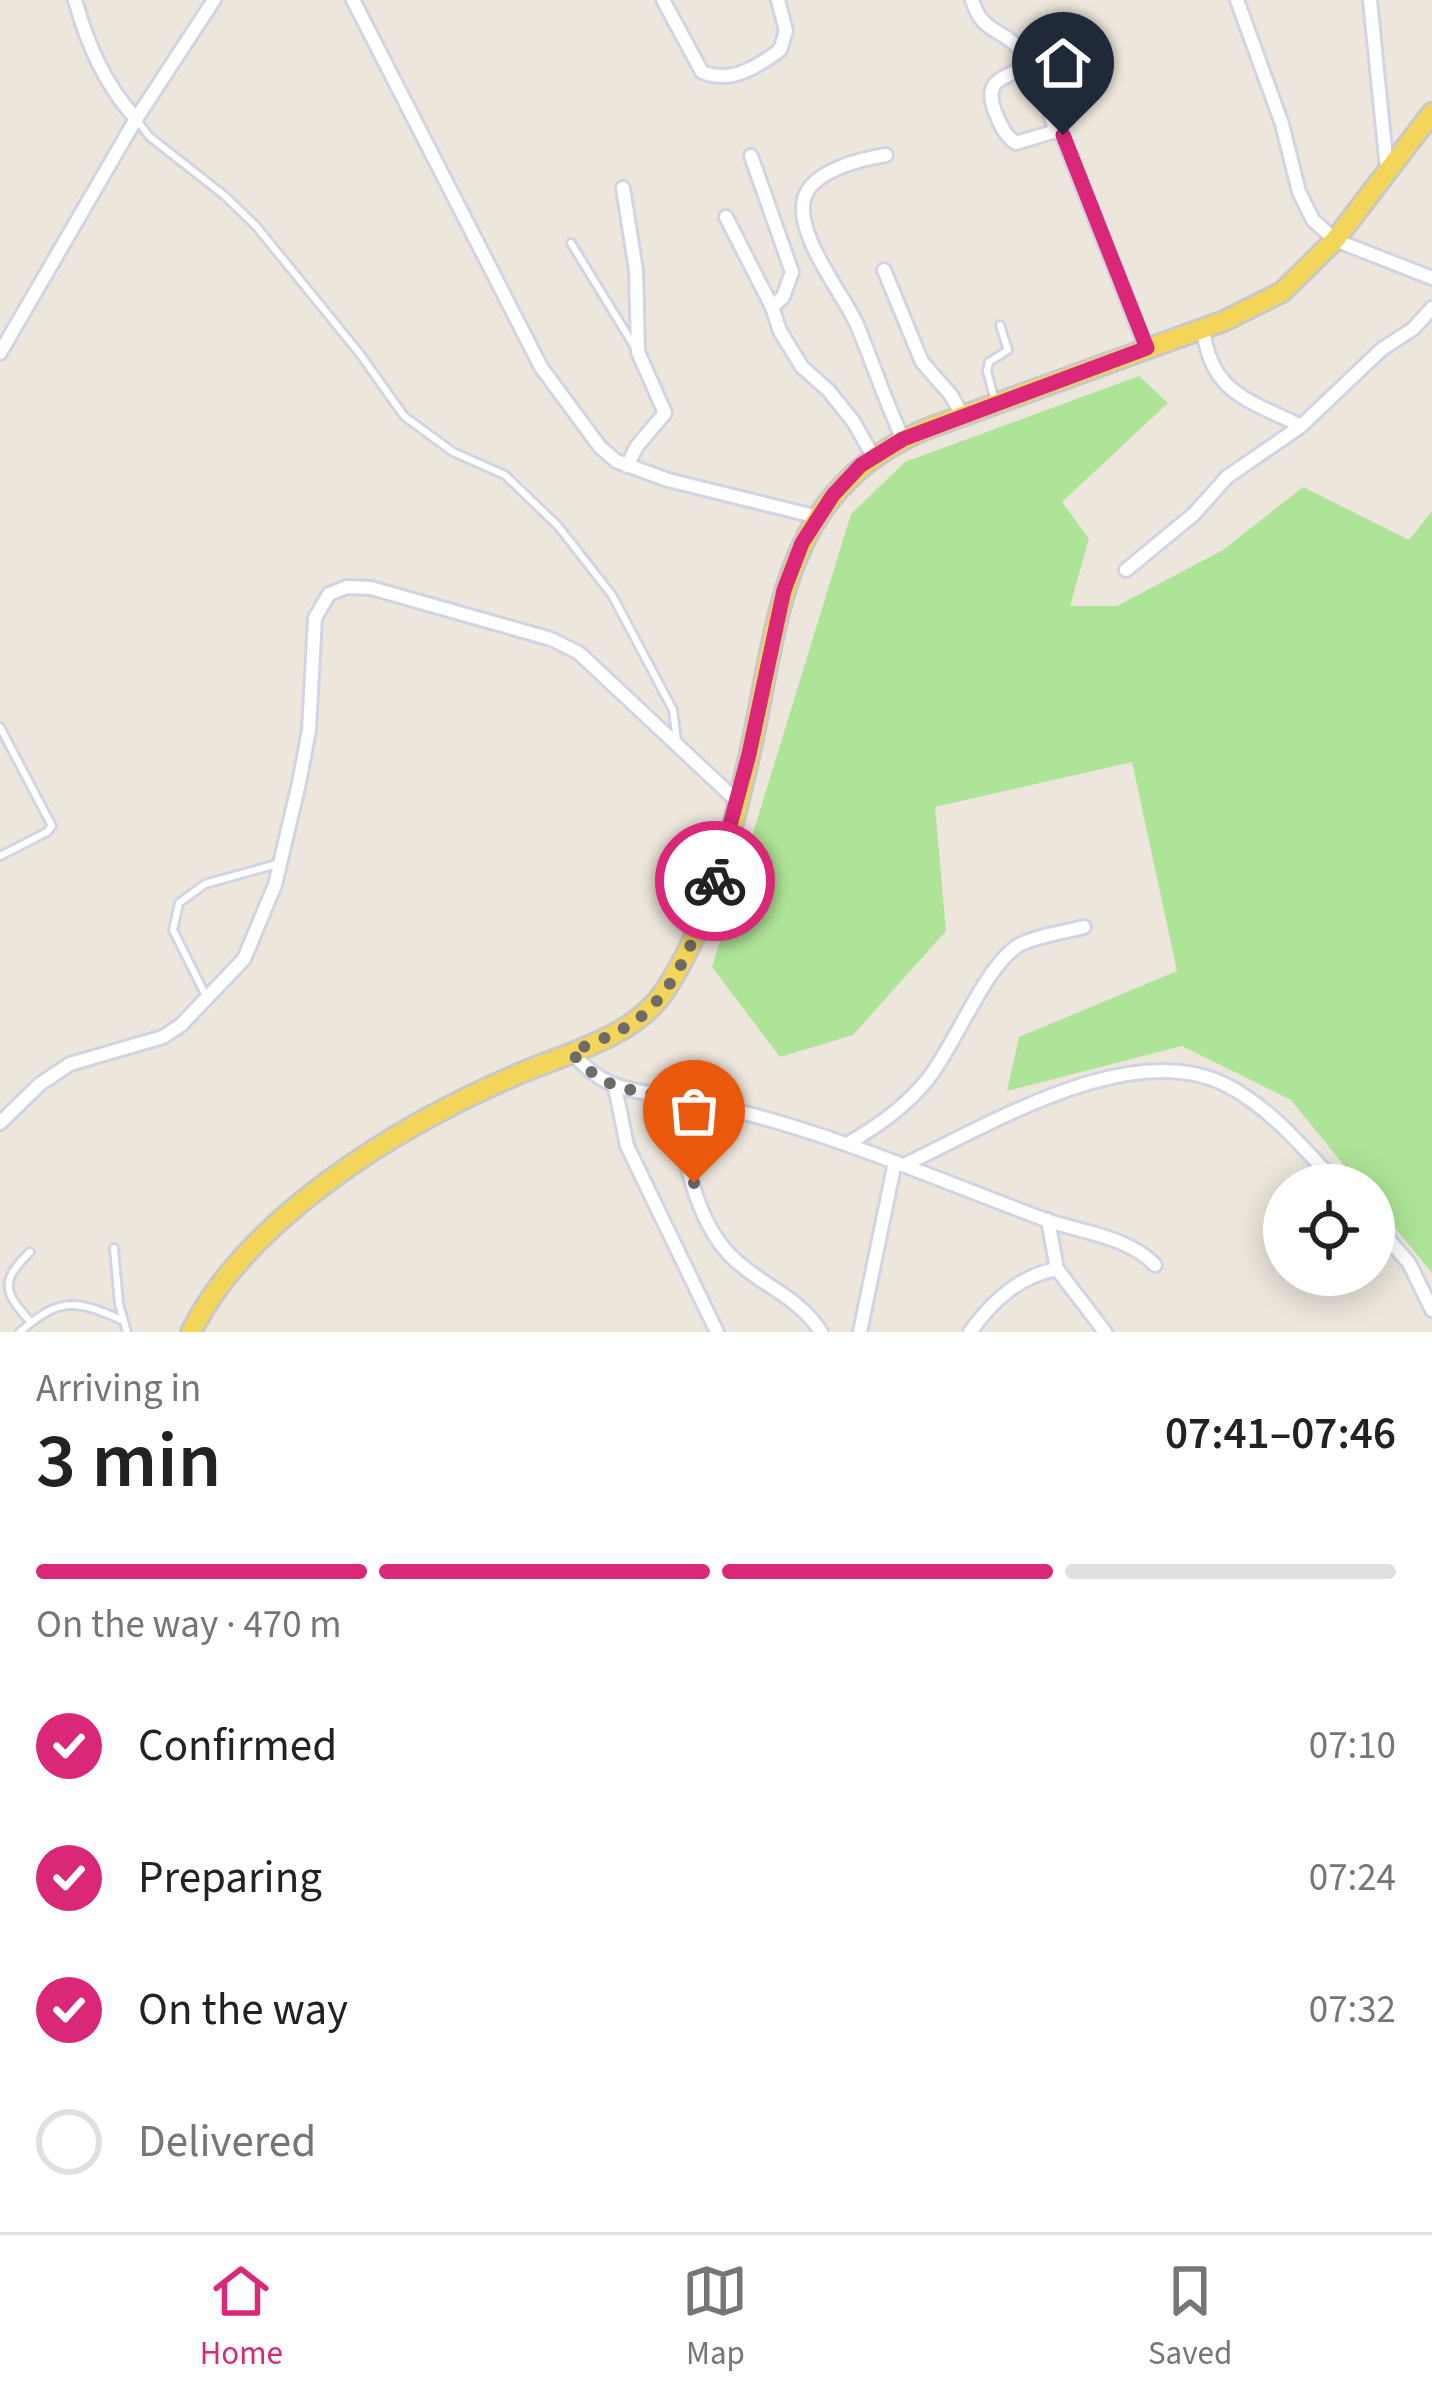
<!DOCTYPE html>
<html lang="en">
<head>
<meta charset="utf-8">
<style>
  :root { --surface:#fff; --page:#f6f6f6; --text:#222; --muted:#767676; --line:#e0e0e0; --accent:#db2777 }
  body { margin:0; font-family:"Source Sans 3",sans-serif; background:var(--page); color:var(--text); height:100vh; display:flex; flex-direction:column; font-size:45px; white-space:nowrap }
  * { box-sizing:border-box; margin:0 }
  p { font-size:39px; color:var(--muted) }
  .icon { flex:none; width:66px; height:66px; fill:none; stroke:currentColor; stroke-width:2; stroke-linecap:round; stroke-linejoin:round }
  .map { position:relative; height:1332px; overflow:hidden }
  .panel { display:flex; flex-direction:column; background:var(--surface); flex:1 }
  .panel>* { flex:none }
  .buttons { position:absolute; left:1263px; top:1164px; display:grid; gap:24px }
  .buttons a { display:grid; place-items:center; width:132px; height:132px; border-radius:50%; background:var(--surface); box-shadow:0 6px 30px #0003; font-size:60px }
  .pin { position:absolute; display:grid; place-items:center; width:102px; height:102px; color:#fff; margin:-123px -51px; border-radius:50% 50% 50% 0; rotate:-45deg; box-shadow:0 0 12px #0007 }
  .pin .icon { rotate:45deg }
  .courier { position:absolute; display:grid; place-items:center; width:120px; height:120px; margin:-60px; border:9px solid #db2777; border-radius:50%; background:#fff; color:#222; box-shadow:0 3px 15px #0007 }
  .headline em { font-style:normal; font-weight:600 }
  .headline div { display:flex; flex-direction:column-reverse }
  .headline { display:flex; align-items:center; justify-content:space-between; height:204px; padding:0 36px }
  h1 { font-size:78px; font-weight:600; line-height:90px }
  .bar { display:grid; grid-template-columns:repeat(4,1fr); gap:18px 12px; align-content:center; height:144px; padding:0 36px }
  .bar i { height:15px; border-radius:9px; background:var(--line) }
  .bar .selected { background:var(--accent) }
  .bar p { grid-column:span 4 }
  ol { padding:0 36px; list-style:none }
  li { display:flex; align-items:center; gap:36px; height:132px }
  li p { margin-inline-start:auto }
  li .icon { padding:12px; border-radius:50%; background:var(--accent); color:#fff; stroke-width:4 }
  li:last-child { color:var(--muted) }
  li i { width:66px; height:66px; border:6px solid var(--line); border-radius:50% }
  .tab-bar { display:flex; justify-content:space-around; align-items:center; height:168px; border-top:3px solid var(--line); background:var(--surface); font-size:33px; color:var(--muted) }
  .tab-bar a { display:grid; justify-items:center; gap:6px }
  .tab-bar .selected { color:var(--accent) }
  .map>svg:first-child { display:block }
  .green { fill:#aee497 }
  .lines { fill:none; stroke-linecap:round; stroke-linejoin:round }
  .service-casing { stroke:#d1d4e3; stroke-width:12 }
  .minor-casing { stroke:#d1d4e3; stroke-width:18 }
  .primary-casing { stroke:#c8c8c8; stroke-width:24 }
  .service { stroke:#fff; stroke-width:6 }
  .minor { stroke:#fff; stroke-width:12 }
  .primary { stroke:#f3d55a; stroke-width:18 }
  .done { stroke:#6e6c68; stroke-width:12; stroke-dasharray:0 21.6 }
  .route { stroke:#db2777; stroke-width:15 }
</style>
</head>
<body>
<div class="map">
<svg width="1432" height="1332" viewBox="0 0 1432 1332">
  <rect width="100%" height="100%" fill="#ece6dc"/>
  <!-- green -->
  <polygon class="green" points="1139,376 1168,403 1062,502 1089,539 1070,606 1117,606 1223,550 1303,487 1409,540 1432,511 1432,1273 1374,1202 1374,1185 1360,1185 1291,1100 1182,1046 1007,1091 1019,1037 1177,971 1132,762 935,807 946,931 853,1035 780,1057 712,967 851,514 905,462"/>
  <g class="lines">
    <defs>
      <g id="service">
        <polyline points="138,122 150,137 225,196 256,226 360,354 404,416 453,452 505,475 558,526 612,595 673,710 677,741"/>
        <polyline points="571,243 636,349"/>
        <polyline points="995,401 987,371 989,362 1008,350 1000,325"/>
        <polyline points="0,727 52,826 47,832 0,856"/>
        <polyline points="206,996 173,930 179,903 205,884 277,864"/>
        <polyline points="114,1248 119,1304 127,1332"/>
        <path d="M 30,1252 C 0,1281 3,1292 31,1322"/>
        <path d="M 20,1332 C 60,1296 77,1300 124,1321"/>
      </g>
      <g id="minor">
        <path d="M 75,0 C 88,46 104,83 136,119"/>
        <polyline points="353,0 541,367 600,447 616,461 668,480 818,517"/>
        <path d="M 663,0 L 702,72 C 731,84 757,67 780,50 L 786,31 L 778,0"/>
        <path d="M 972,0 C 982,33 999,27 1019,48 C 1039,68 1046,105 1056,131"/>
        <polyline points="1237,0 1282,124 1299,192 1313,220 1335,240 1432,278"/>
        <polyline points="1370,0 1387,169"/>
        <path d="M 1031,66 C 998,79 981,81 998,119 C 1003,130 1006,136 1016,143 L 1056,131 L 1062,135 L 1146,348"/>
        <path d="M 886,155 C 861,159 815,170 805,196 C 792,232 843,293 857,325 C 873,363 885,401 903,439"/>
        <polyline points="751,156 792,272 783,297 772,307 780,331 802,367 828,390 853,421 873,456"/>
        <polyline points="623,188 636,270 638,352 665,413 637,446 627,466"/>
        <polyline points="726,217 772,307"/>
        <polyline points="884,270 922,362 951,395 962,415"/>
        <path d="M 1203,329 C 1211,394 1249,400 1301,426"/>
        <polyline points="0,353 136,119 214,0"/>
        <polyline points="1126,570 1194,514 1227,477 1301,426 1382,349 1413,329 1432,308"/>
        <path d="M 571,1052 C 605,1090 623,1088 671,1097 C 684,1147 692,1215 729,1254 C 757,1284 799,1296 821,1332"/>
        <polyline points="615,1087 627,1146 717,1332"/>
        <path d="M 671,1097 C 802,1119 922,1174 1046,1220 C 1081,1232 1129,1237 1155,1265"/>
        <polyline points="0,1123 40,1084 70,1064 163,1037 181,1025 244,959 275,885 299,783 309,730 315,618 329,594 347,587 371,588 551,639 579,653 737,801"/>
        <path d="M 849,1143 C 879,1125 905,1107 927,1080 C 955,1046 987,961 1021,944 C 1039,935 1065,932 1084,927"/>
        <path d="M 906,1164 C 993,1123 1134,1036 1228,1086 C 1272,1109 1305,1150 1338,1185"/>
        <polyline points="1048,1220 1057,1269 1105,1332"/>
        <polyline points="1374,1223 1409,1263 1432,1310"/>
        <polyline points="860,1332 895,1162"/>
        <path d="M 970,1332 C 992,1301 1019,1276 1057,1269"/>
      </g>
      <path id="primary" d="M 191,1332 C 248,1217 400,1125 514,1076 C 563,1054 632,1039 664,992 C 710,923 732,833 750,753 C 780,616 781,489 929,428 L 1224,321 L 1282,292 L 1335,240 L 1432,113"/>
    </defs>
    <!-- service casing -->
    <use href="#service" class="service-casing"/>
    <!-- minor casing -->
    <use href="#minor" class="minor-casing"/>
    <!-- primary casing -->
    <use href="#primary" class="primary-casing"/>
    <!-- service -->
    <use href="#service" class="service"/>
    <!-- minor -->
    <use href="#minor" class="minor"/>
    <!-- primary -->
    <use href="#primary" class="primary"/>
  </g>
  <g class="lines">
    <!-- done -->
    <path class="done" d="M 694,1183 L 670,1097 C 623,1088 604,1090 571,1052 C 593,1043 618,1034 638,1019 C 679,987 698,929 715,881"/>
    <!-- route -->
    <polyline class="route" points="715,881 749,754 784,590 802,543 833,495 861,465 903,439 1147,348 1063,135"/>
  </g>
</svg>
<div class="buttons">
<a><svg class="icon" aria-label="locate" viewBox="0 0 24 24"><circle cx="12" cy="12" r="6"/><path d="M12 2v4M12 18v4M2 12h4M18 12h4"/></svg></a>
</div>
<div class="pin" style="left:694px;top:1183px;background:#ea580c"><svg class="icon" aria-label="bag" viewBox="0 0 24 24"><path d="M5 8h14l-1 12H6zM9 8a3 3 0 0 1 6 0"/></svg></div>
<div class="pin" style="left:1063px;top:135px;background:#1f2937"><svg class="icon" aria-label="home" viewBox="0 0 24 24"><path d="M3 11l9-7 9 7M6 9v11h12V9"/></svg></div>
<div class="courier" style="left:715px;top:881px"><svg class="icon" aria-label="bike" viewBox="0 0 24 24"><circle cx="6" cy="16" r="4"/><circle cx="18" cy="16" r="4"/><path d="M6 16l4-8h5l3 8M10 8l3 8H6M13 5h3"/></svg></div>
</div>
<section class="panel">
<div class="headline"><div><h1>3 min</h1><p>Arriving in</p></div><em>07:41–07:46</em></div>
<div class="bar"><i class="selected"></i><i class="selected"></i><i class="selected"></i><i></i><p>On the way · 470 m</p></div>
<ol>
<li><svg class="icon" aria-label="check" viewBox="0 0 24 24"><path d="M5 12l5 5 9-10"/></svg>Confirmed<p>07:10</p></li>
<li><svg class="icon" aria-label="check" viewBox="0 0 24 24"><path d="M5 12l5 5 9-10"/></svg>Preparing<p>07:24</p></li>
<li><svg class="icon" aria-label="check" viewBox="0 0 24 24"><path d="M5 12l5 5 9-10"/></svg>On the way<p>07:32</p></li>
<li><i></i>Delivered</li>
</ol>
</section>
<nav class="tab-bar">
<a class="selected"><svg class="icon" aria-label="home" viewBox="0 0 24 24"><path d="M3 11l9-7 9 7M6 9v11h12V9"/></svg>Home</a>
<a><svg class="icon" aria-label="map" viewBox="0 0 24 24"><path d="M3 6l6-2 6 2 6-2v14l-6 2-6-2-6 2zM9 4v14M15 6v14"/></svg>Map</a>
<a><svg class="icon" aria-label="saved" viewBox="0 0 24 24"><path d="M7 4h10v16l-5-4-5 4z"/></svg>Saved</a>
</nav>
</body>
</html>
